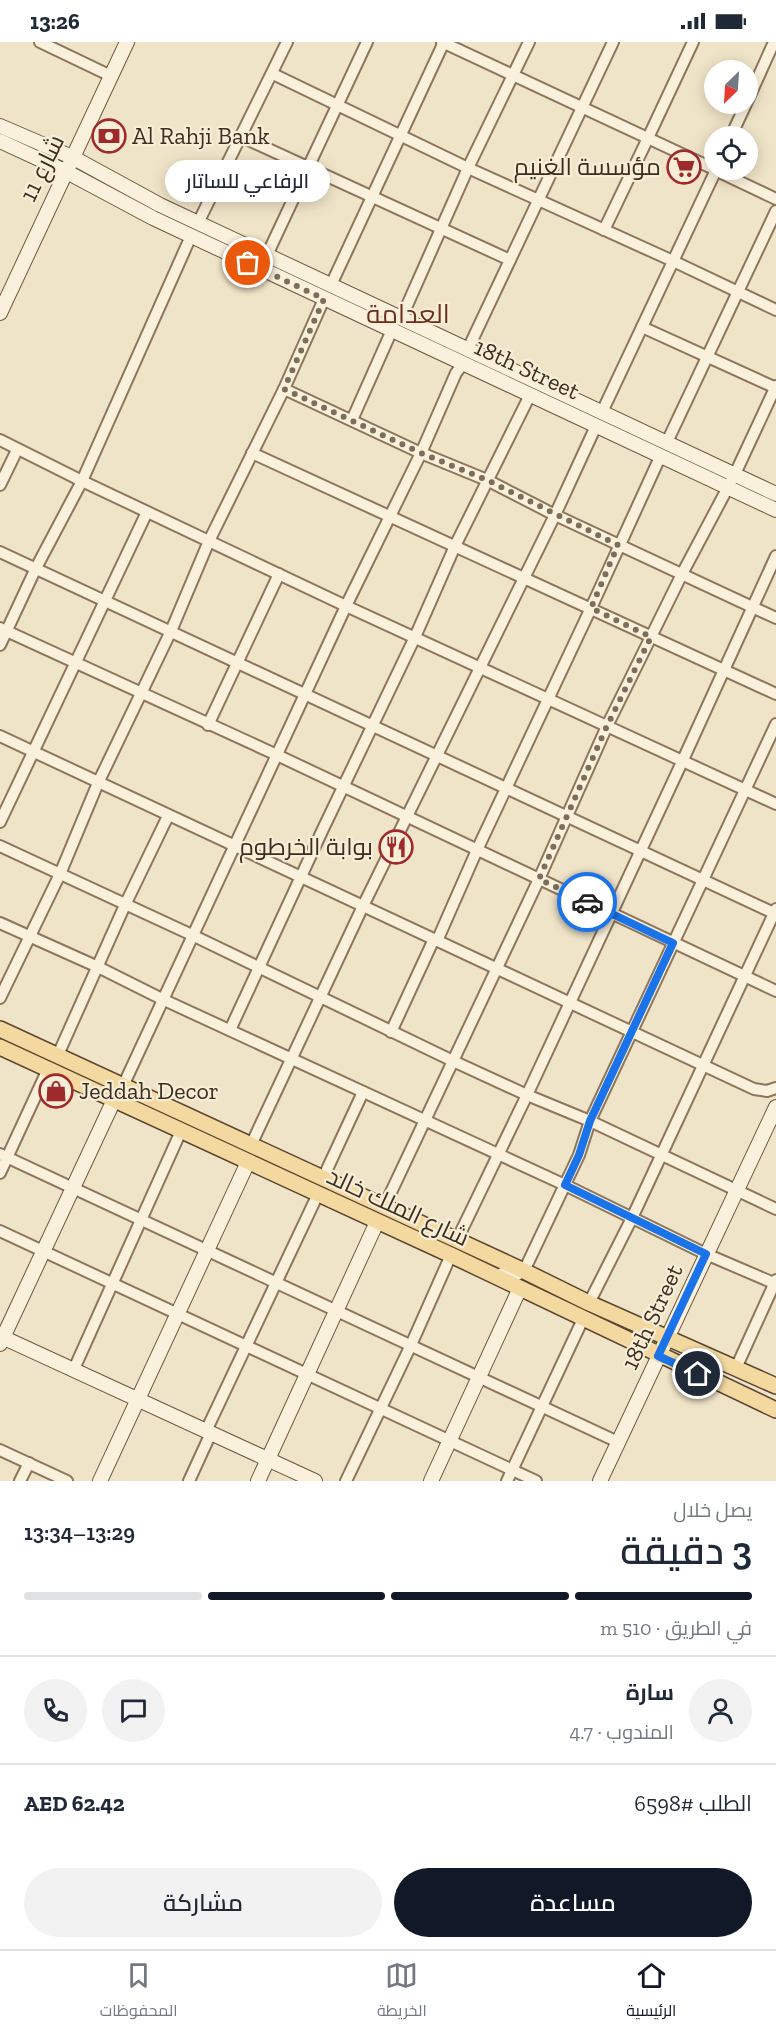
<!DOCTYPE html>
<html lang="ar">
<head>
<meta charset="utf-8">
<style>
  :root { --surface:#fff; --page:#f2f2f3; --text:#1f2937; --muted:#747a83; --line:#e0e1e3; --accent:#111827 }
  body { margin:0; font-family:"Zilla Slab",Cairo,serif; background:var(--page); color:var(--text); direction:rtl; height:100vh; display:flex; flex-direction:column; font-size:22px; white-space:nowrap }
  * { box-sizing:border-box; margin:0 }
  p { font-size:20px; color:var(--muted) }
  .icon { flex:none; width:33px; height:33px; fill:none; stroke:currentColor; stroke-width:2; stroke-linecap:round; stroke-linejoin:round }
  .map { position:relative; height:1439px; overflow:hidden; direction:ltr }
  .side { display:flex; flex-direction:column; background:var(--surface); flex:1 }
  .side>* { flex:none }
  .needle { width:39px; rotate:205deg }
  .tools { position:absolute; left:704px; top:18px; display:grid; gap:12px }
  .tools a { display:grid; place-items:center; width:54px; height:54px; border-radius:50%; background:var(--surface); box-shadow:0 3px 15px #0003; font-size:30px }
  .pin { position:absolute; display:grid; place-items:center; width:51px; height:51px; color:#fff; margin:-26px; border:3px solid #fff; border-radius:50%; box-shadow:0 2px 6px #0007 }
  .courier { position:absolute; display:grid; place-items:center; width:60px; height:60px; margin:-30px; border:4px solid #1a73e8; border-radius:50%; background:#fff; color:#222; box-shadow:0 2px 8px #0007 }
  .bubble { position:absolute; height:42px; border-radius:21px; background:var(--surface); box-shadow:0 3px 15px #0003; font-size:20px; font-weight:600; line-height:42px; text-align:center; direction:rtl }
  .summary em { font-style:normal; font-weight:600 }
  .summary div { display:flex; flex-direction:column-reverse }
  .summary { display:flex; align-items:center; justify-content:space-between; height:102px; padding:0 24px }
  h1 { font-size:39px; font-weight:600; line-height:45px }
  .bar { display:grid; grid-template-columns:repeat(4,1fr); gap:9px 6px; align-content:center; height:72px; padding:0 24px }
  .bar i { height:8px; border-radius:4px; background:var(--line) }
  .bar .on { background:var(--accent) }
  .bar p { grid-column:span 4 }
  .line { display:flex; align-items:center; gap:15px; padding:0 24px; border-top:2px solid var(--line) }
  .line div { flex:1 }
  .round { display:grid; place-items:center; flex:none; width:63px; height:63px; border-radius:32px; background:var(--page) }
  .cta { display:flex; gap:12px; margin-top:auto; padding:12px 24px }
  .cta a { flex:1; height:69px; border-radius:36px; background:var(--accent); color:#fff; font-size:24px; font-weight:600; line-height:69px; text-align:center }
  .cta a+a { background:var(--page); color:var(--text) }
  .status { display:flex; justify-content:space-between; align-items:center; height:42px; padding:0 30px; background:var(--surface); direction:ltr }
  .status svg { height:16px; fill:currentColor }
  .menu { display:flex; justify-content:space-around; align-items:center; height:84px; border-top:2px solid var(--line); background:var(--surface); font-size:16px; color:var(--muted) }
  .menu a { display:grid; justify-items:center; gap:3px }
  .menu .on { color:var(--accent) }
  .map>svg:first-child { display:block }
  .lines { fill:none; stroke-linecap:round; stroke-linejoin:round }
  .street-casing { stroke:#8d765c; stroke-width:14 }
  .secondary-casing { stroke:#6f573f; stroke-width:16 }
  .primary-casing { stroke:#5b4430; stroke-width:18 }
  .street { stroke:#faf1dc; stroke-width:10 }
  .secondary { stroke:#faf1dc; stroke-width:14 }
  .primary { stroke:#f3d9a0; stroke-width:15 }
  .done { stroke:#7c6e5b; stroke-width:6; stroke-dasharray:0 10.8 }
  .route { stroke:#1a73e8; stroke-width:8 }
  .labels { text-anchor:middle; stroke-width:4.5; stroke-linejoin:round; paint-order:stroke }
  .poi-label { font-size:24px; fill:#3d2e20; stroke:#f7eed8; text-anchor:start }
  .street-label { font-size:24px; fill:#3d2e20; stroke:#f7eed8 }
  .neighbourhood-label { font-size:26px; fill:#6b2e1e; stroke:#f7eed8 }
</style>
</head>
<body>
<div class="status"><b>13:26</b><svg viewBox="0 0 49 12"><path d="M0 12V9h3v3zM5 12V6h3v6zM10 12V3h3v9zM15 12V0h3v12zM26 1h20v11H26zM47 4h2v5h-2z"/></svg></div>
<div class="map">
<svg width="776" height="1439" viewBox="0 0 776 1439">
  <rect width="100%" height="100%" fill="#f0e4c8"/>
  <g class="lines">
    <defs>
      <g id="street">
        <polyline points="40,0 111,34"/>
        <polyline points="442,0 714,127"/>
        <polyline points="273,32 468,126 673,219 776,268"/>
        <polyline points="747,60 774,0"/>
        <polyline points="731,94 746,62"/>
        <polyline points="242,95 510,218"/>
        <polyline points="648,96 693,0"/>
        <polyline points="715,128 776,157"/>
        <polyline points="198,181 287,0"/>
        <polyline points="604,188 648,96"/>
        <polyline points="267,213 367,0"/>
        <polyline points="331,243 444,0"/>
        <polyline points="401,277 468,126 529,0"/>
        <polyline points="642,285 776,346"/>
        <polyline points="468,307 613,0"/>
        <polyline points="284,347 421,411 487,438 555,473 776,576"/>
        <polyline points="602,370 716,128"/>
        <polyline points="352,378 392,288"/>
        <polyline points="0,398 82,439 346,564 776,762"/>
        <polyline points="667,400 776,169"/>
        <polyline points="252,411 776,652"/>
        <polyline points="0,443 17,408"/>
        <polyline points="0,510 776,872"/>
        <polyline points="0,586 277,713 776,949"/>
        <polyline points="0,603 36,526 82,439 191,194"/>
        <polyline points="208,683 279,532"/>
        <polyline points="0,694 754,1047 767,1049 776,1046"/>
        <polyline points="0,780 147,470"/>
        <polyline points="0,804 192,893 453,1019 527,1053 590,1079 776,1167"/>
        <polyline points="0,881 98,925 162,957 565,1143 706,1212 776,1242"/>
        <polyline points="437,899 477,808 591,566 661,413"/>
        <polyline points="0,956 60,832 98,741 171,589 209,499 284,347 324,257"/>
        <polyline points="230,988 323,787 415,595 455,504 530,353"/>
        <polyline points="391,990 434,897"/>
        <polyline points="57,1015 125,863 168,774"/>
        <polyline points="123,1044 346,564 421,411 456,331 463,322"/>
        <polyline points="251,1103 363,864 555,473 596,384"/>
        <polyline points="0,1112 618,1400"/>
        <polyline points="0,1131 48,1027"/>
        <polyline points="323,1136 363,1050"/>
        <polyline points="384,1165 539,837 607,684 682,532 735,432 776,344"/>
        <polyline points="0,1189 536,1439"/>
        <polyline points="457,1198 527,1053 682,720 776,514"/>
        <polyline points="502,1231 514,1235 524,1229 579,1113 590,1079 776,682"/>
        <polyline points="589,1261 632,1176 776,867"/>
        <polyline points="736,1326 776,1238"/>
        <polyline points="74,1327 181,1089"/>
        <polyline points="206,1389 318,1152"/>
        <polyline points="0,1408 67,1439"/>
        <polyline points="20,1439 29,1421"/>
        <polyline points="189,1439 211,1391"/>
        <polyline points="346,1439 411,1303 451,1213 456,1214"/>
        <polyline points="507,1439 583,1277"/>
      </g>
      <g id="secondary">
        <polyline points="0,84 72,115 160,163 776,452"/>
        <polyline points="0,99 65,129 153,176 776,468"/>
        <polyline points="0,271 127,0"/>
        <polyline points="0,1294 315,1439"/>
        <polyline points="0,1302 114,1058"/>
        <polyline points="100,1439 248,1120"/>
        <polyline points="258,1439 377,1180"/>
        <polyline points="431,1439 520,1246"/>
        <polyline points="600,1439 776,1065"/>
      </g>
      <g id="primary">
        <polyline points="0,987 524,1229 589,1261 776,1344"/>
        <polyline points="0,1005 451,1213 776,1368"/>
      </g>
    </defs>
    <!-- street casing -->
    <use href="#street" class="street-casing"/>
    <!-- secondary casing -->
    <use href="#secondary" class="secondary-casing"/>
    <!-- primary casing -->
    <use href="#primary" class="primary-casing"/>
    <!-- street -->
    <use href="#street" class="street"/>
    <!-- secondary -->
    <use href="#secondary" class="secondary"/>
    <!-- primary -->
    <use href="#primary" class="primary"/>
  </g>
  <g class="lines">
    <!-- done -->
    <polyline class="done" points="248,221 324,257 284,347 421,411 487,438 618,503 591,566 651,595 607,684 539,837 587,860"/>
    <!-- route -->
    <polyline class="route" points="587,860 673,901 590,1079 579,1113 565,1143 706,1212 658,1314 698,1332"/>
  </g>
  <!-- icons -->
  <defs>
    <symbol id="bank-ring" viewBox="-11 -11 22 22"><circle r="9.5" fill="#f7eed8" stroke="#9e2a2b" stroke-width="1.5"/><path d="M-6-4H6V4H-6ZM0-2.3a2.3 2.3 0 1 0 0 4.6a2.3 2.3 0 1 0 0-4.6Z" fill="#9e2a2b"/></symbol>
    <symbol id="supermarket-ring" viewBox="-11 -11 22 22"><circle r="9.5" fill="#f7eed8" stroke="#9e2a2b" stroke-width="1.5"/><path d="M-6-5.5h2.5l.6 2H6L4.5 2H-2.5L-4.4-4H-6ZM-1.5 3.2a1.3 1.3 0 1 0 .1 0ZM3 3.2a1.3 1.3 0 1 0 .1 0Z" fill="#9e2a2b"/></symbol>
    <symbol id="restaurant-ring" viewBox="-11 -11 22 22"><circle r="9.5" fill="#f7eed8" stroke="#9e2a2b" stroke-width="1.5"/><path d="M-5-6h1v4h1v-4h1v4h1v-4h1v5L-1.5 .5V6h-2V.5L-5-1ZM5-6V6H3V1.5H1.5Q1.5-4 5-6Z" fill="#9e2a2b"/></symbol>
    <symbol id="shop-ring" viewBox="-11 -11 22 22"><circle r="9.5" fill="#f7eed8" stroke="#9e2a2b" stroke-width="1.5"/><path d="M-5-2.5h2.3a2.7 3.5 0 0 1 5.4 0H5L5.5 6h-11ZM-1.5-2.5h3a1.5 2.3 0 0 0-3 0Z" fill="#9e2a2b"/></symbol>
  </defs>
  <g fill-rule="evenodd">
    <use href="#bank-ring" x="90" y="75" width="38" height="38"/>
    <use href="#supermarket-ring" x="665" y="106" width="38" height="38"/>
    <use href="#restaurant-ring" x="377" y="786" width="38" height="38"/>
    <use href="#shop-ring" x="37" y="1030" width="38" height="38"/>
  </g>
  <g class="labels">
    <!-- poi labels -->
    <g class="poi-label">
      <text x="132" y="102">Al Rahji Bank</text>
      <text x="661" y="133" text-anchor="end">مؤسسة الغنيم</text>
      <text x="373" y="813" text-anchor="end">بوابة الخرطوم</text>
      <text x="79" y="1057">Jeddah Decor</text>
    </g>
    <!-- street labels -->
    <g class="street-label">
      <text transform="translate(42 126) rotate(-64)" y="8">شارع 11</text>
      <text transform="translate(527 327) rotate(25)" y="8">18th Street</text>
      <text transform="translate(398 1165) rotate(25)" y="8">شارع الملك خالد</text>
      <text transform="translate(652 1275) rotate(-65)" y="8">18th Street</text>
    </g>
    <!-- neighbourhood labels -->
    <g class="neighbourhood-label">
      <text x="408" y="281">العدامة</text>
    </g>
  </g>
</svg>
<div class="tools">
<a><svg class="needle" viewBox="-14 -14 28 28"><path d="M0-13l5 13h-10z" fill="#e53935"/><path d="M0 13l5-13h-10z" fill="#747a83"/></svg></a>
<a><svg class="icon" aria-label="locate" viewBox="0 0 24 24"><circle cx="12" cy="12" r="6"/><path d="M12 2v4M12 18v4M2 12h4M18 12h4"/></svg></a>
</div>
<div class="pin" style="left:248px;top:221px;background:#ea580c"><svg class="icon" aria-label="bag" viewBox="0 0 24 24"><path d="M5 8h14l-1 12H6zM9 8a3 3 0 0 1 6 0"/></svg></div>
<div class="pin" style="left:698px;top:1332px;background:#1f2937"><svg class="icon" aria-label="home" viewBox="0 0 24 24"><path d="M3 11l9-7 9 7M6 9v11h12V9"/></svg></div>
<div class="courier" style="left:587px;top:860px"><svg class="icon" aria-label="car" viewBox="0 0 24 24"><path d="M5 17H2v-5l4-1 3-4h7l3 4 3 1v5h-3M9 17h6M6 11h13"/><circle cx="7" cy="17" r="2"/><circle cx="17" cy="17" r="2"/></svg></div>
<div class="bubble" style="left:165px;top:118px;width:165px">الرفاعي للساتار</div>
</div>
<section class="side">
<div class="summary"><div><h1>3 دقيقة</h1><p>يصل خلال</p></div><em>13:29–13:34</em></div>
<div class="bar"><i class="on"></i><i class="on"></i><i class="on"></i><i></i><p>في الطريق · 510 m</p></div>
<div class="line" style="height:108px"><a class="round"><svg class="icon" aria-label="person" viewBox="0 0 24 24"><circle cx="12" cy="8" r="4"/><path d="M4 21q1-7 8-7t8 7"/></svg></a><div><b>سارة</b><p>المندوب · 4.7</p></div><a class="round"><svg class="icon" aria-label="chat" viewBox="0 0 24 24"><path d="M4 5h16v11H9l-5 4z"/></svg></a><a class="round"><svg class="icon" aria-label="phone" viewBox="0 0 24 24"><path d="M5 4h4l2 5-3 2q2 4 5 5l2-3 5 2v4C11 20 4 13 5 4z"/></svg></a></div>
<div class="line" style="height:78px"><div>الطلب #6598</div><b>AED 62.42</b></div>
<div class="cta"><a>مساعدة</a><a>مشاركة</a></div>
</section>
<nav class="menu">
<a class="on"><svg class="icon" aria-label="home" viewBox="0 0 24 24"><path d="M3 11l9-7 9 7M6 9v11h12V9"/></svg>الرئيسية</a>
<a><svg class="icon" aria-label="map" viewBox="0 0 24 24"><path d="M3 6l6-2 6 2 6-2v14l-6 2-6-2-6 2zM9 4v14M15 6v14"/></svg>الخريطة</a>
<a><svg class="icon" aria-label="saved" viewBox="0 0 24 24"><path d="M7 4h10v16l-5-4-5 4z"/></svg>المحفوظات</a>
</nav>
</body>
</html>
